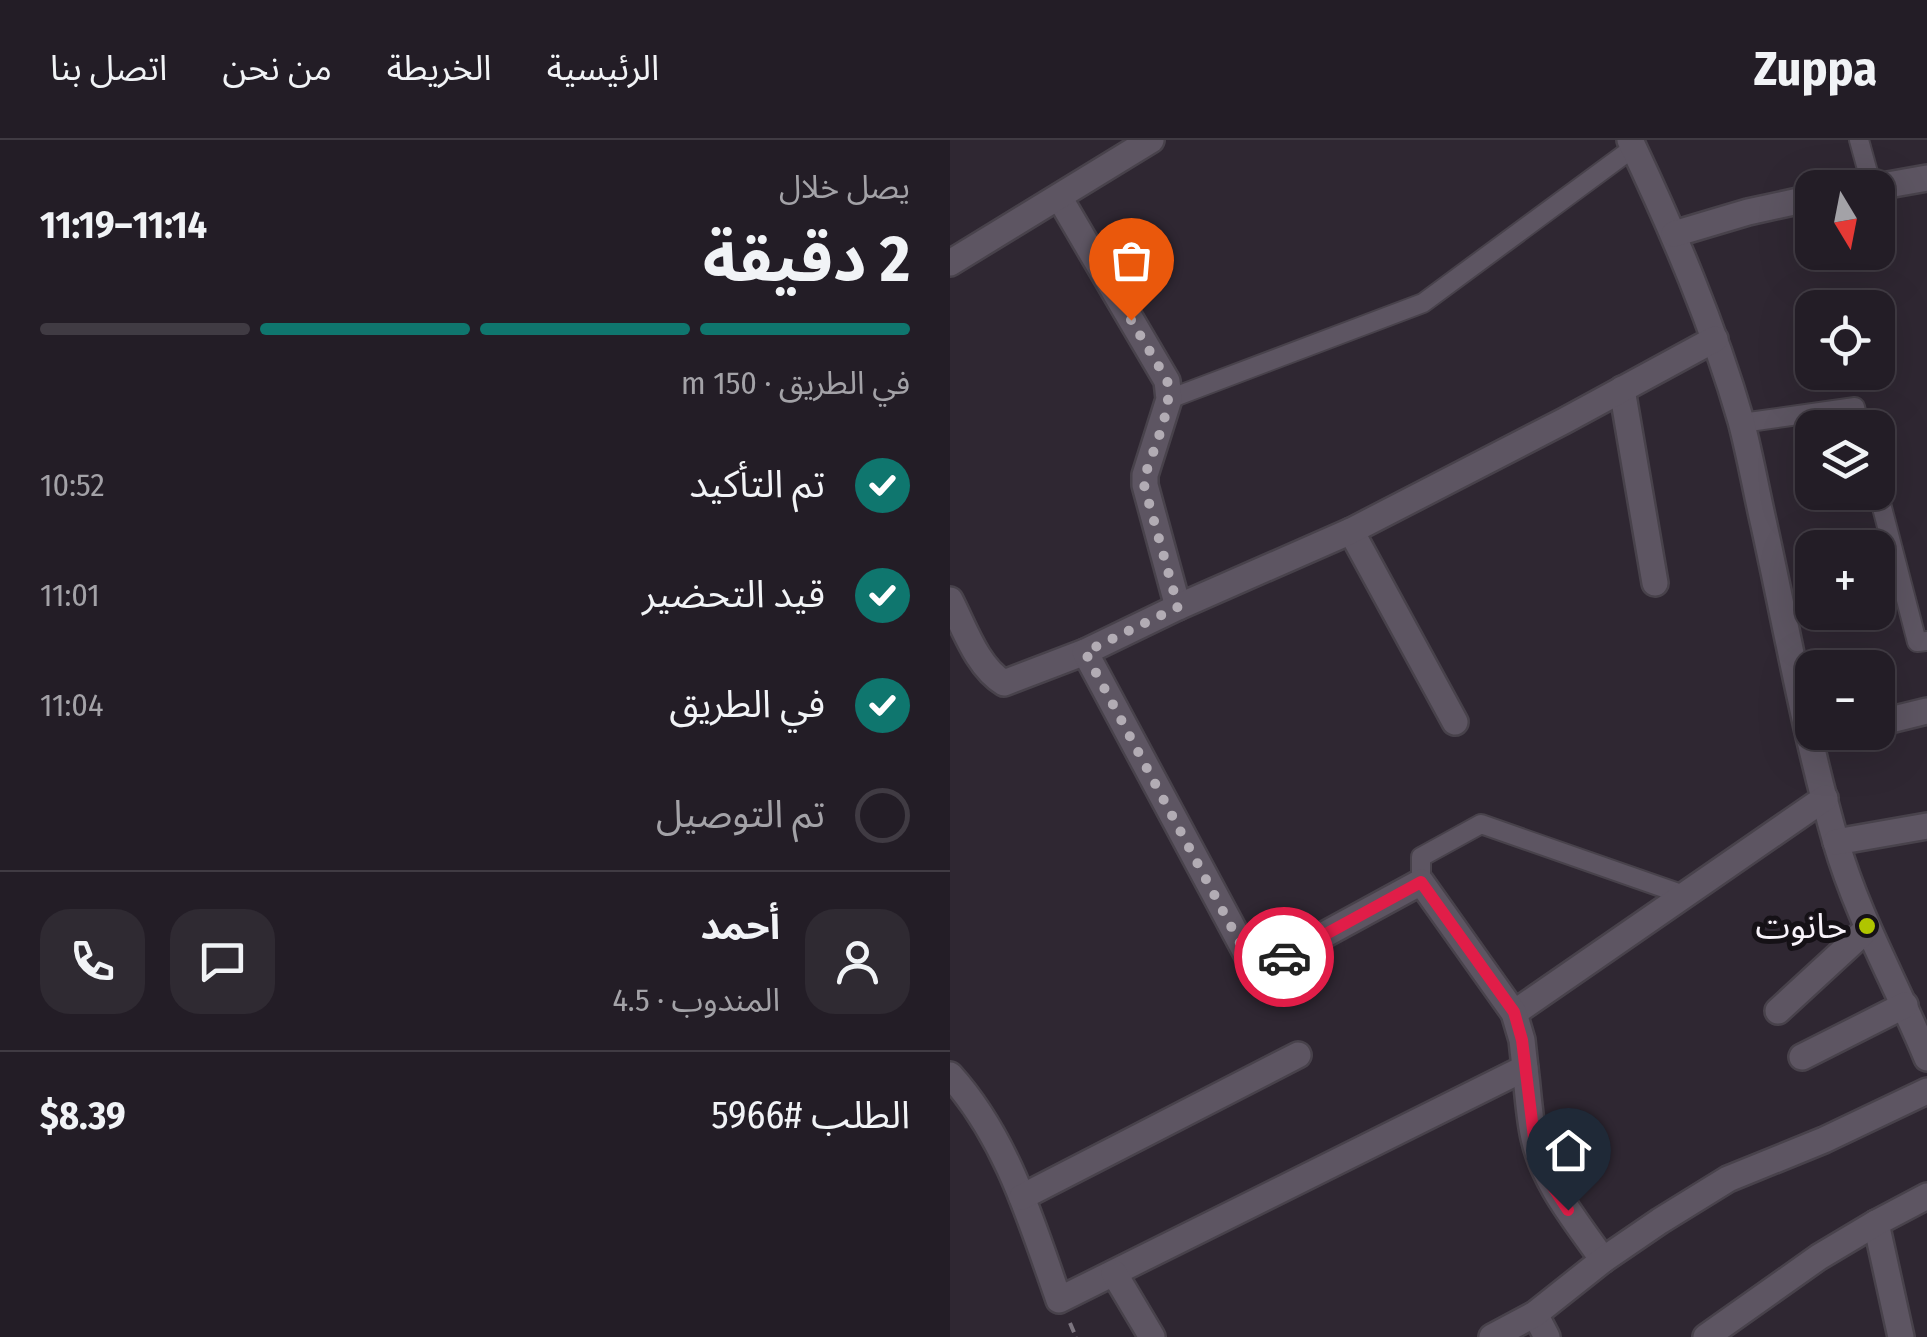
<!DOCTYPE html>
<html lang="ar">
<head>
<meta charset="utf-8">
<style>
  :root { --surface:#231d26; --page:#2f2a32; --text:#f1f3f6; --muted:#a3a2a7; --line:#403b43; --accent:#0f766e }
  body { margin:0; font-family:"Fira Sans Condensed","Noto Sans Arabic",sans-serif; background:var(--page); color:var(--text); direction:rtl; height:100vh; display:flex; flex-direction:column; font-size:38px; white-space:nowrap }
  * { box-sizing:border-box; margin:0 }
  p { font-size:32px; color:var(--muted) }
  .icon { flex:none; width:55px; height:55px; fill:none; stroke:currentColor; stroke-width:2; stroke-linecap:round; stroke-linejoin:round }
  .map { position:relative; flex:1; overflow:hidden; direction:ltr }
  .side { display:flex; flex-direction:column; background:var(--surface); width:950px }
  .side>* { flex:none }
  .needle { width:65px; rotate:170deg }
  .tools { position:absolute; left:845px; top:30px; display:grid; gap:20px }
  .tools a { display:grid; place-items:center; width:100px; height:100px; border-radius:20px; background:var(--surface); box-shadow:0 10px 40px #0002,0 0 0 2px var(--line); font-size:50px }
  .pin { position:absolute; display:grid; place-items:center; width:85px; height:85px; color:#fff; margin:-102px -42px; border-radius:50% 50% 50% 0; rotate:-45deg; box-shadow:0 0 10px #0007 }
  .pin .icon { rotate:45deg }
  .courier { position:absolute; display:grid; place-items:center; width:100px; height:100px; margin:-50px; border:8px solid #e11d48; border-radius:50%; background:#fff; color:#222; box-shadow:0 2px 12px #0007 }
  .head em { font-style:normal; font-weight:700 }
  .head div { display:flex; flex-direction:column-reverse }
  .head { display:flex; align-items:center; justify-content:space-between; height:170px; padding:0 40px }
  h1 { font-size:65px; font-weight:700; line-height:75px }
  .bar { display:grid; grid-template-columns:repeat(4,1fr); gap:15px 10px; align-content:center; height:120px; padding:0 40px }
  .bar i { height:12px; border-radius:8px; background:var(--line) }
  .bar .active { background:var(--accent) }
  .bar p { grid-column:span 4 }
  .line { display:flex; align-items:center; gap:25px; padding:0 40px; border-top:2px solid var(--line) }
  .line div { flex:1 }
  .round { display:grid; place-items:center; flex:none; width:105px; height:105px; border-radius:30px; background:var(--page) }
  ol { padding:0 40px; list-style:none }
  li { display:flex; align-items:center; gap:30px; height:110px }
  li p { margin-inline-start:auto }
  li .icon { padding:10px; border-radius:50%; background:var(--accent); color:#fff; stroke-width:4 }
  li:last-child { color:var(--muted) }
  li i { width:55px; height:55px; border:5px solid var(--line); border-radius:50% }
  header { display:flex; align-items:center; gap:60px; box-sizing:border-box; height:140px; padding:0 50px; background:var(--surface); border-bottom:2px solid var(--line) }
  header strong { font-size:48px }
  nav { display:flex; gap:55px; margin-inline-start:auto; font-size:35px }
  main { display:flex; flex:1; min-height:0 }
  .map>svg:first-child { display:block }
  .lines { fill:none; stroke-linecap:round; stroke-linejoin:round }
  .pedestrian-casing { stroke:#48424b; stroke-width:22 }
  .minor-casing { stroke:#48424b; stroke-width:30 }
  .path { stroke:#7c757f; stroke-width:4; stroke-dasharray:10 5; stroke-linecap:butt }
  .pedestrian { stroke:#5d5562; stroke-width:18 }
  .minor { stroke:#5d5562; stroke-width:25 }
  .done { stroke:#b2acb4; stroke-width:10; stroke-dasharray:0 18 }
  .route { stroke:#e11d48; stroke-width:12 }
  .poi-dot { fill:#b0c500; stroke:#151116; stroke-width:4 }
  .labels { text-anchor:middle; stroke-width:10; stroke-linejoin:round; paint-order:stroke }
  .poi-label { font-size:35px; fill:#f8f3fa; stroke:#151116; text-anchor:end }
</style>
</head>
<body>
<header>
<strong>Zuppa</strong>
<nav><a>الرئيسية</a><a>الخريطة</a><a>من نحن</a><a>اتصل بنا</a></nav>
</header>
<main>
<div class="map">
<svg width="977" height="1197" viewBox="0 0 977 1197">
  <rect width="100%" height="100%" fill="#2f2732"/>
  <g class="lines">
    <defs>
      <g id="pedestrian">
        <polyline points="909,0 922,47"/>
        <polyline points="219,259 473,163 683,8"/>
        <polyline points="792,283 905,267 910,288"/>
        <polyline points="928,352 967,502 977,501"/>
        <polyline points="471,742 471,717 531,684 734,755"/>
      </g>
      <g id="minor">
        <path d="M 680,0 C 723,91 763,184 791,281 C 800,315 806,350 814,385 C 837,490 856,598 886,702 C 908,778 947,845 977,918"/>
        <polyline points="921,48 977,38"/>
        <polyline points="109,57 217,241 219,259 195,335 195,345 228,467"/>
        <polyline points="724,94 798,72 862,58"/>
        <polyline points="0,123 201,0"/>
        <polyline points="672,249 705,443"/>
        <polyline points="401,391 505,582"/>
        <path d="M 0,460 C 14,487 27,527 54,543 L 135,512 L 228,467 L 401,391 L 614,281 L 765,199"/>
        <polyline points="928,583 977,571"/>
        <polyline points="861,599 888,592"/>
        <polyline points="886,702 977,686"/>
        <polyline points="828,871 917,789"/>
        <polyline points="564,873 875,658"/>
        <polyline points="852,917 955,865"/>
        <path d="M 575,928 C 578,951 579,976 584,998 C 594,1044 627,1082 653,1120"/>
        <path d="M 0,935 C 57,998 81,1081 109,1160 L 575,928 L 572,900 L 564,873 L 471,742 L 315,827 L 307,827 L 301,822 L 135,512"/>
        <polyline points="72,1057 348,915"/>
        <polyline points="926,1083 951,1197"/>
        <polyline points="164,1133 202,1197"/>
        <polyline points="585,1174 597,1197"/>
        <polyline points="542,1197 585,1174 653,1120 710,1081 778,1039 874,1000 977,951"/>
        <polyline points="756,1197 869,1117 926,1083 977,1056"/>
      </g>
    </defs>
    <!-- pedestrian casing -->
    <use href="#pedestrian" class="pedestrian-casing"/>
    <!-- minor casing -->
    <use href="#minor" class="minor-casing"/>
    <!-- path -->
    <polyline class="path" points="120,1183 126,1197"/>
    <!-- pedestrian -->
    <use href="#pedestrian" class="pedestrian"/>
    <!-- minor -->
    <use href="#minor" class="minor"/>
  </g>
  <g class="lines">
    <!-- done -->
    <path class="done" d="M 181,180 L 217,240 C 224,267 203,309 195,336 L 194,345 L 228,467 L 135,512 L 300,822 L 307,828 L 315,827 L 334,817"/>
    <!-- route -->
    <polyline class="route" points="334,817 471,742 564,872 572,900 584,998 601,1044 618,1070"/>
  </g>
  <!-- markers -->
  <circle class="poi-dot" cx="917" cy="786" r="10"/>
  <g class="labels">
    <!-- poi labels -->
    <g class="poi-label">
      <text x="897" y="798">حانوت</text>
    </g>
  </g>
</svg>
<div class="tools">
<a><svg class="needle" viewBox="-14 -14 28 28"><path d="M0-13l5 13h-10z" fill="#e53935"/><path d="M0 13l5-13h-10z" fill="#a3a2a7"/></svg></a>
<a><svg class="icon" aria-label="locate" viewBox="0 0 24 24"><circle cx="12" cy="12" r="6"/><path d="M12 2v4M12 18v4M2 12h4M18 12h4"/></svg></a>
<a><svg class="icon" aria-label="layers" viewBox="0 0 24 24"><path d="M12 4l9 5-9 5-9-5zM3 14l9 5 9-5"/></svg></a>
<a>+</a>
<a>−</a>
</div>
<div class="pin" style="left:181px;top:180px;background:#ea580c"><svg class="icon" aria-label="bag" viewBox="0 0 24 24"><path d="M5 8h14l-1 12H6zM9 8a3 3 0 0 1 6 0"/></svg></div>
<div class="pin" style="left:618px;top:1070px;background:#1f2937"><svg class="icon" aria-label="home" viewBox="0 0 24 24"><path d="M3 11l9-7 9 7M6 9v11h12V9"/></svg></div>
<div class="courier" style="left:334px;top:817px"><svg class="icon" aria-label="car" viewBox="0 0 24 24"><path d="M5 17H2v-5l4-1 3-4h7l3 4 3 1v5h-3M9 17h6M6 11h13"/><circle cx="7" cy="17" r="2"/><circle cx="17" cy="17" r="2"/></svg></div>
</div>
<section class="side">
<div class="head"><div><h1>2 دقيقة</h1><p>يصل خلال</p></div><em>11:14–11:19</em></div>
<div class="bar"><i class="active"></i><i class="active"></i><i class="active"></i><i></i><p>في الطريق · 150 m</p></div>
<ol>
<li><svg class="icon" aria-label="check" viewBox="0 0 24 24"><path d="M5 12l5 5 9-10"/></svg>تم التأكيد<p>10:52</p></li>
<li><svg class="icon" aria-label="check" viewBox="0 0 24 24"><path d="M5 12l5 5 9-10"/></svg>قيد التحضير<p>11:01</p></li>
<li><svg class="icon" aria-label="check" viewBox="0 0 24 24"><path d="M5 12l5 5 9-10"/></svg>في الطريق<p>11:04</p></li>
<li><i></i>تم التوصيل</li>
</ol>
<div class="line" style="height:180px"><a class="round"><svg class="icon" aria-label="person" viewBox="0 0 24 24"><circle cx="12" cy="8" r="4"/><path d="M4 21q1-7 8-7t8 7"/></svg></a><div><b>أحمد</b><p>المندوب · 4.5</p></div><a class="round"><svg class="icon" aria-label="chat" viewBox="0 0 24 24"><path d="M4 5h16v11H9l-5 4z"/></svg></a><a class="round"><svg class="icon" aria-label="phone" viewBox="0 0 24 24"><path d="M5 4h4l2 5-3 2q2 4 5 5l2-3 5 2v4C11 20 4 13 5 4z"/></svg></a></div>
<div class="line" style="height:130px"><div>الطلب #5966</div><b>$8.39</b></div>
</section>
</main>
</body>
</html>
